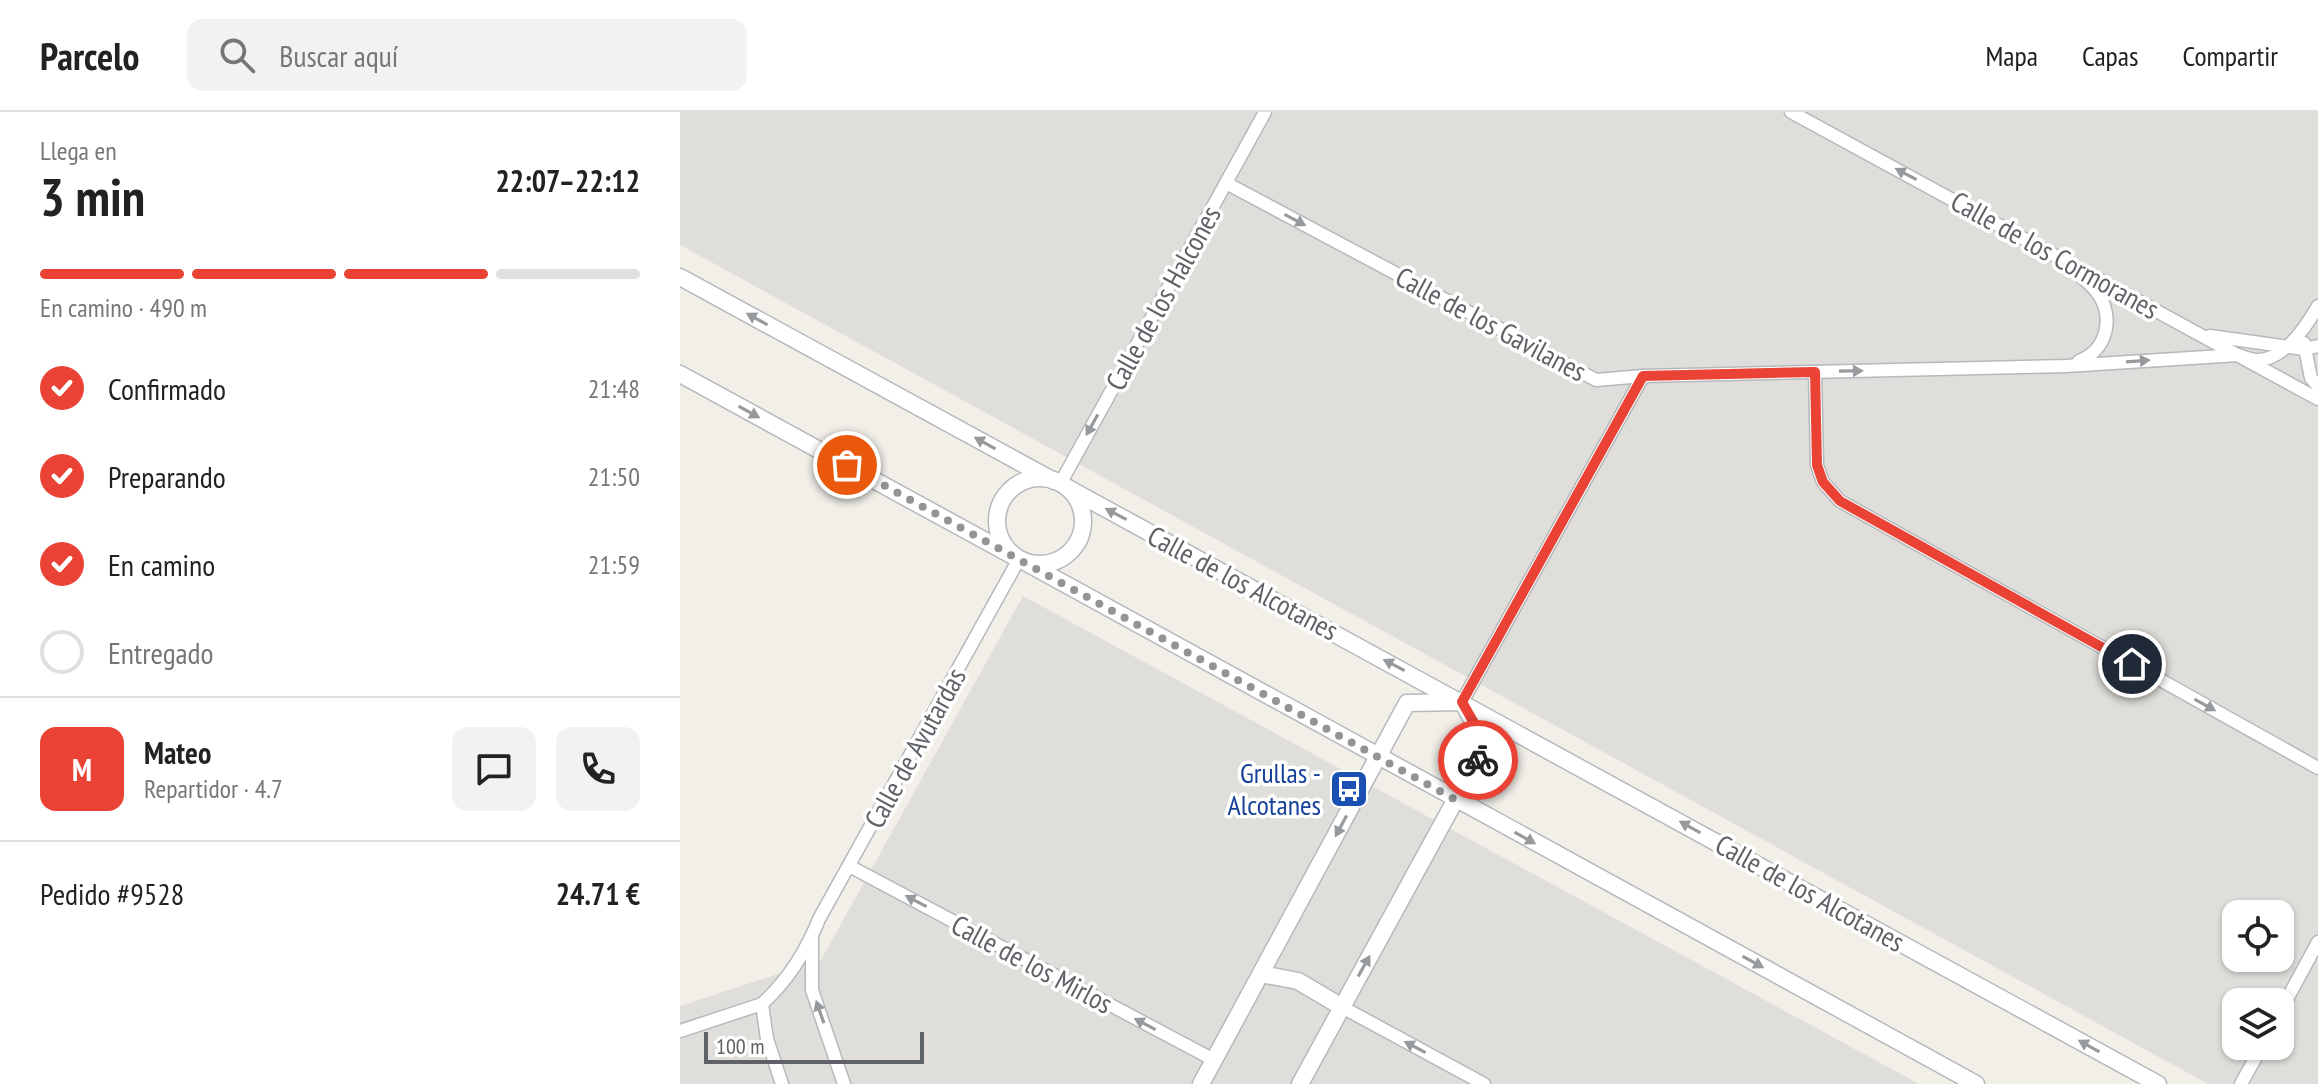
<!DOCTYPE html>
<html lang="es">
<head>
<meta charset="utf-8">
<style>
  :root { --surface:#fff; --page:#f2f2f2; --text:#222; --muted:#767676; --line:#e0e0e0; --accent:#ea4335 }
  body { margin:0; font-family:"PT Sans Narrow",sans-serif; background:var(--page); color:var(--text); height:100vh; display:flex; flex-direction:column; font-size:30px; white-space:nowrap }
  * { box-sizing:border-box; margin:0 }
  p { font-size:26px; color:var(--muted) }
  .icon { flex:none; width:44px; height:44px; fill:none; stroke:currentColor; stroke-width:2; stroke-linecap:round; stroke-linejoin:round }
  .map { position:relative; flex:1; overflow:hidden }
  .panel { display:flex; flex-direction:column; background:var(--surface); width:680px }
  .panel>* { flex:none }
  .tools { position:absolute; left:1542px; top:788px; display:grid; gap:16px }
  .tools a { display:grid; place-items:center; width:72px; height:72px; border-radius:16px; background:var(--surface); box-shadow:0 2px 6px #0004; font-size:40px }
  .scale { position:absolute; left:24px; bottom:20px; width:220px; box-sizing:border-box; padding-left:8px; border:4px solid #5f6368; border-top:0; font-size:22px; line-height:28px; white-space:nowrap; color:#5f6368; -webkit-text-stroke:6px #fff; paint-order:stroke }
  .pin { position:absolute; display:grid; place-items:center; width:68px; height:68px; color:#fff; margin:-34px; border:4px solid #fff; border-radius:50%; box-shadow:0 2px 8px #0007 }
  .courier { position:absolute; display:grid; place-items:center; width:80px; height:80px; margin:-40px; border:6px solid #ea4335; border-radius:50%; background:#fff; color:#222; box-shadow:0 2px 10px #0007 }
  .headline em { font-style:normal; font-weight:800 }
  .headline div { display:flex; flex-direction:column-reverse }
  .headline { display:flex; align-items:center; justify-content:space-between; height:136px; padding:0 40px }
  h1 { font-size:52px; font-weight:800; line-height:60px }
  .bar { display:grid; grid-template-columns:repeat(4,1fr); gap:12px 8px; align-content:center; height:96px; padding:0 40px }
  .bar i { height:10px; border-radius:6px; background:var(--line) }
  .bar .current { background:var(--accent) }
  .bar p { grid-column:span 4 }
  .line { display:flex; align-items:center; gap:20px; padding:0 40px; border-top:2px solid var(--line) }
  .line div { flex:1 }
  .round { display:grid; place-items:center; flex:none; width:84px; height:84px; border-radius:16px; background:var(--page) }
  ol { padding:0 40px; list-style:none }
  li { display:flex; align-items:center; gap:24px; height:88px }
  li p { margin-inline-start:auto }
  li .icon { padding:8px; border-radius:50%; background:var(--accent); color:#fff; stroke-width:4 }
  li:last-child { color:var(--muted) }
  li i { width:44px; height:44px; border:4px solid var(--line); border-radius:50% }
  header { display:flex; align-items:center; gap:48px; box-sizing:border-box; height:112px; padding:0 40px; background:var(--surface); border-bottom:2px solid var(--line) }
  header strong { font-size:38px }
  nav { display:flex; gap:44px; margin-inline-start:auto; font-size:28px }
  .search { width:560px; height:72px; background:var(--page); display:flex; align-items:center; gap:20px; box-sizing:border-box; padding:0 28px; border-radius:16px; color:var(--muted); font-size:30px }
  main { display:flex; flex:1; min-height:0 }
  .map>svg:first-child { display:block }
  .industrial { fill:#e0deda; fill-rule:evenodd }
  .lines { fill:none; stroke-linecap:round; stroke-linejoin:round }
  .minor-casing { stroke:#b5b8bc; stroke-width:15 }
  .tertiary-casing { stroke:#b5b8bc; stroke-width:19 }
  .minor { stroke:#fff; stroke-width:12 }
  .tertiary { stroke:#fff; stroke-width:16 }
  .oneway { fill:#979a9d }
  .done { stroke:#929495; stroke-width:8; stroke-dasharray:0 14.4 }
  .route { stroke:#ea4335; stroke-width:10 }
  .labels { text-anchor:middle; stroke-width:7; stroke-linejoin:round; paint-order:stroke }
  .street-label { font-size:28px; fill:#5f6368; stroke:#fff }
  .transit-label { font-size:28px; fill:#164399; stroke:#fff; text-anchor:end }
</style>
</head>
<body>
<header>
<strong>Parcelo</strong>
<div class="search"><svg class="icon" aria-label="search" viewBox="0 0 24 24"><circle cx="10" cy="10" r="6"/><path d="M15 15l6 6"/></svg>Buscar aquí</div>
<nav><a>Mapa</a><a>Capas</a><a>Compartir</a></nav>
</header>
<main>
<section class="panel">
<div class="headline"><div><h1>3 min</h1><p>Llega en</p></div><em>22:07–22:12</em></div>
<div class="bar"><i class="current"></i><i class="current"></i><i class="current"></i><i></i><p>En camino · 490 m</p></div>
<ol>
<li><svg class="icon" aria-label="check" viewBox="0 0 24 24"><path d="M5 12l5 5 9-10"/></svg>Confirmado<p>21:48</p></li>
<li><svg class="icon" aria-label="check" viewBox="0 0 24 24"><path d="M5 12l5 5 9-10"/></svg>Preparando<p>21:50</p></li>
<li><svg class="icon" aria-label="check" viewBox="0 0 24 24"><path d="M5 12l5 5 9-10"/></svg>En camino<p>21:59</p></li>
<li><i></i>Entregado</li>
</ol>
<div class="line" style="height:144px"><b class="round" style="background:var(--accent);color:#fff">M</b><div><b>Mateo</b><p>Repartidor · 4.7</p></div><a class="round"><svg class="icon" aria-label="chat" viewBox="0 0 24 24"><path d="M4 5h16v11H9l-5 4z"/></svg></a><a class="round"><svg class="icon" aria-label="phone" viewBox="0 0 24 24"><path d="M5 4h4l2 5-3 2q2 4 5 5l2-3 5 2v4C11 20 4 13 5 4z"/></svg></a></div>
<div class="line" style="height:104px"><div>Pedido #9528</div><b>24.71 €</b></div>
</section>
<div class="map">
<svg width="1638" height="972" viewBox="0 0 1638 972">
  <rect width="100%" height="100%" fill="#f1efe8"/>
  <!-- industrial -->
  <g class="industrial">
    <path d="M 0,0 L 1638,0 L 1638,972 L 1528,972 L 0,133 ZM 1556,802 L 1600,802 L 1600,846 L 1556,846 ZM 1556,890 L 1600,890 L 1600,934 L 1556,934 Z"/>
    <polygon points="343,484 1239,972 0,972 0,894 141,848"/>
  </g>
  <g class="lines">
    <defs>
      <g id="minor">
        <polyline points="1111,0 1638,287"/>
        <path d="M 546,71 L 916,268 L 963,264 L 1386,254 L 1558,243 C 1564,245 1571,248 1577,248 C 1604,248 1626,215 1638,194"/>
        <path d="M 1392,157 C 1400,164 1410,171 1416,179 C 1435,203 1428,238 1399,249"/>
        <polyline points="1530,224 1624,237 1638,234"/>
        <polyline points="1624,231 1631,266 1638,274"/>
        <polyline points="1135,260 1137,353 1143,370 1160,389 1638,656"/>
        <polyline points="380,372 585,0"/>
        <polyline points="782,590 963,264"/>
        <polyline points="171,755 534,948"/>
        <polyline points="132,825 132,878 164,972"/>
        <polyline points="662,895 804,972"/>
        <polyline points="1600,900 1638,830"/>
        <polyline points="0,919 82,892"/>
        <path d="M 102,972 L 87,927 L 82,892 C 108,868 126,840 139,807 L 339,447"/>
        <polyline points="1561,972 1582,934"/>
      </g>
      <g id="tertiary">
        <polyline points="0,165 374,369"/>
        <polyline points="0,262 333,444"/>
        <circle cx="360" cy="409" r="43"/>
        <polyline points="386,375 1478,972"/>
        <polyline points="345,450 1296,972"/>
        <polyline points="581,862 618,869 662,895"/>
        <polyline points="521,972 727,591 781,590"/>
        <polyline points="620,972 806,632 783,591"/>
      </g>
    </defs>
    <!-- minor casing -->
    <use href="#minor" class="minor-casing"/>
    <!-- tertiary casing -->
    <use href="#tertiary" class="tertiary-casing"/>
    <!-- minor -->
    <use href="#minor" class="minor"/>
    <!-- tertiary -->
    <use href="#tertiary" class="tertiary"/>
  </g>
  <!-- one-way arrows -->
  <defs><path id="oneway-solid" d="M-6-.8H1V-3.2L6.5 0L1 3.2V.8H-6Z" transform="scale(2)"/></defs>
  <g class="oneway">
    <use href="#oneway-solid" transform="translate(1226 62) rotate(-152)"/>
    <use href="#oneway-solid" transform="translate(615 108) rotate(28)"/>
    <use href="#oneway-solid" transform="translate(77 207) rotate(-151)"/>
    <use href="#oneway-solid" transform="translate(1458 249) rotate(-4)"/>
    <use href="#oneway-solid" transform="translate(1171 259) rotate(-1)"/>
    <use href="#oneway-solid" transform="translate(69 300) rotate(29)"/>
    <use href="#oneway-solid" transform="translate(412 313) rotate(119)"/>
    <use href="#oneway-solid" transform="translate(305 331) rotate(-151)"/>
    <use href="#oneway-solid" transform="translate(436 402) rotate(-152)"/>
    <use href="#oneway-solid" transform="translate(714 553) rotate(-152)"/>
    <use href="#oneway-solid" transform="translate(1525 593) rotate(29)"/>
    <use href="#oneway-solid" transform="translate(661 714) rotate(118)"/>
    <use href="#oneway-solid" transform="translate(1010 715) rotate(-151)"/>
    <use href="#oneway-solid" transform="translate(845 726) rotate(29)"/>
    <use href="#oneway-solid" transform="translate(236 789) rotate(-152)"/>
    <use href="#oneway-solid" transform="translate(1073 850) rotate(29)"/>
    <use href="#oneway-solid" transform="translate(684 854) rotate(-61)"/>
    <use href="#oneway-solid" transform="translate(140 900) rotate(-109)"/>
    <use href="#oneway-solid" transform="translate(465 912) rotate(-152)"/>
    <use href="#oneway-solid" transform="translate(1409 934) rotate(-151)"/>
    <use href="#oneway-solid" transform="translate(735 935) rotate(-152)"/>
  </g>
  <g class="lines">
    <!-- done -->
    <polyline class="done" points="167,353 776,688 798,648"/>
    <!-- route -->
    <polyline class="route" points="798,648 806,632 782,590 963,264 1135,260 1137,353 1143,370 1160,389 1452,552"/>
  </g>
  <!-- icons -->
  <defs>
    <symbol id="bus-square" viewBox="-11 -11 22 22"><rect x="-9" y="-9" width="18" height="18" rx="4" fill="#1a4fb4" stroke="#fff"/><path d="M-5-6H5V4H4V6H2V4H-2V6H-4V4H-5ZM-3.5-4V0h7V-4ZM-3.5 1.2v1.5H-2V1.2ZM2 1.2v1.5H3.5V1.2Z" fill="#fff"/></symbol>
  </defs>
  <g fill-rule="evenodd">
    <use href="#bus-square" x="647" y="655" width="44" height="44"/>
  </g>
  <g class="labels">
    <!-- street labels -->
    <g class="street-label">
      <text transform="translate(1375 143) rotate(29)" y="10">Calle de los Cormoranes</text>
      <text transform="translate(483 186) rotate(-61)" y="10">Calle de los Halcones</text>
      <text transform="translate(811 212) rotate(28)" y="10">Calle de los Gavilanes</text>
      <text transform="translate(563 471) rotate(28)" y="10">Calle de los Alcotanes</text>
      <text transform="translate(235 636) rotate(-61)" y="10">Calle de Avutardas</text>
      <text transform="translate(1130 781) rotate(29)" y="10">Calle de los Alcotanes</text>
      <text transform="translate(352 852) rotate(28)" y="10">Calle de los Mirlos</text>
    </g>
    <!-- transit labels -->
    <g class="transit-label">
      <text x="641" y="671">Grullas -<tspan x="641" dy="32">Alcotanes</tspan></text>
    </g>
  </g>
</svg>
<div class="tools">
<a><svg class="icon" aria-label="locate" viewBox="0 0 24 24"><circle cx="12" cy="12" r="6"/><path d="M12 2v4M12 18v4M2 12h4M18 12h4"/></svg></a>
<a><svg class="icon" aria-label="layers" viewBox="0 0 24 24"><path d="M12 4l9 5-9 5-9-5zM3 14l9 5 9-5"/></svg></a>
</div>
<div class="scale">100 m</div>
<div class="pin" style="left:167px;top:353px;background:#ea580c"><svg class="icon" aria-label="bag" viewBox="0 0 24 24"><path d="M5 8h14l-1 12H6zM9 8a3 3 0 0 1 6 0"/></svg></div>
<div class="pin" style="left:1452px;top:552px;background:#1f2937"><svg class="icon" aria-label="home" viewBox="0 0 24 24"><path d="M3 11l9-7 9 7M6 9v11h12V9"/></svg></div>
<div class="courier" style="left:798px;top:648px"><svg class="icon" aria-label="bike" viewBox="0 0 24 24"><circle cx="6" cy="16" r="4"/><circle cx="18" cy="16" r="4"/><path d="M6 16l4-8h5l3 8M10 8l3 8H6M13 5h3"/></svg></div>
</div>
</main>
</body>
</html>
